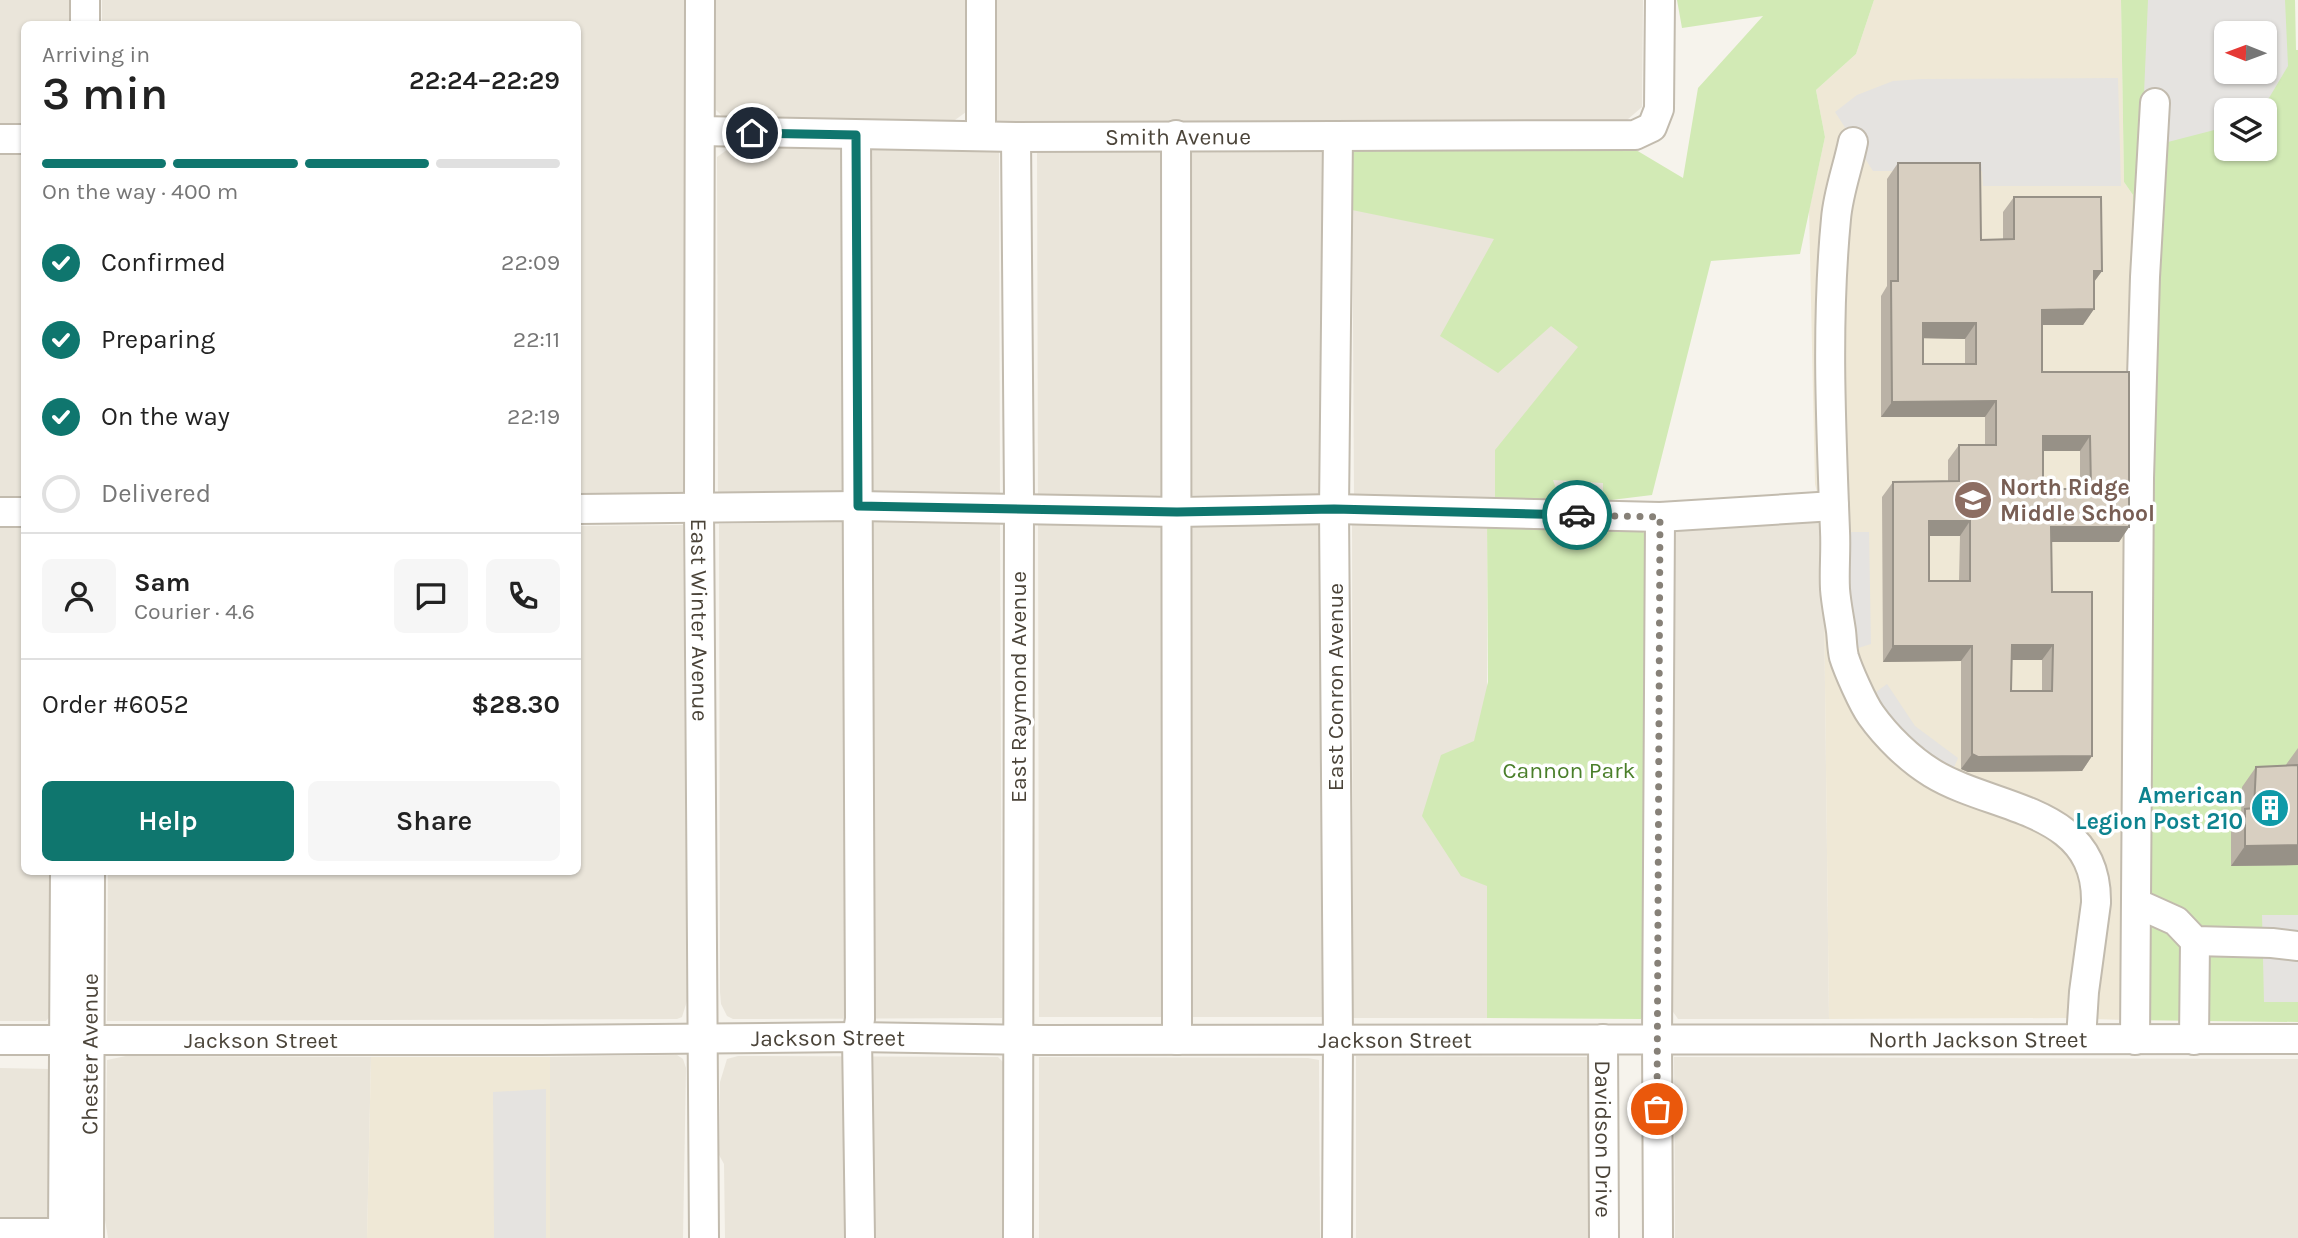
<!DOCTYPE html>
<html lang="en">
<head>
<meta charset="utf-8">
<style>
  :root { --surface:#fff; --page:#f6f6f6; --text:#222; --muted:#767676; --line:#e0e0e0; --accent:#0f766e }
  body { margin:0; font-family:Karla,sans-serif; background:var(--page); color:var(--text); height:100vh; display:flex; flex-direction:column; font-size:26px; white-space:nowrap }
  * { box-sizing:border-box; margin:0 }
  p { font-size:23px; color:var(--muted) }
  .icon { flex:none; width:38px; height:38px; fill:none; stroke:currentColor; stroke-width:2; stroke-linecap:round; stroke-linejoin:round }
  .map { position:relative; flex:1; overflow:hidden }
  .side { position:absolute; left:21px; top:21px; width:560px; height:854px; display:flex; flex-direction:column; background:var(--surface); border-radius:10px; box-shadow:0 2px 5px #0004 }
  .side>* { flex:none }
  .needle { width:46px; rotate:271deg }
  .tools { position:absolute; left:2214px; top:21px; display:grid; gap:14px }
  .tools a { display:grid; place-items:center; width:63px; height:63px; border-radius:10px; background:var(--surface); box-shadow:0 2px 5px #0004; font-size:35px }
  .pin { position:absolute; display:grid; place-items:center; width:60px; height:60px; color:#fff; margin:-30px; border:4px solid #fff; border-radius:50%; box-shadow:0 2px 7px #0007 }
  .courier { position:absolute; display:grid; place-items:center; width:70px; height:70px; margin:-35px; border:5px solid #0f766e; border-radius:50%; background:#fff; color:#222; box-shadow:0 2px 9px #0007 }
  .overview em { font-style:normal; font-weight:600 }
  .overview div { display:flex; flex-direction:column-reverse }
  .overview { display:flex; align-items:center; justify-content:space-between; height:119px; padding:0 21px }
  h1 { font-size:46px; font-weight:600; line-height:52px }
  .bar { display:grid; grid-template-columns:repeat(4,1fr); gap:10px 7px; align-content:center; height:84px; padding:0 21px }
  .bar i { height:9px; border-radius:5px; background:var(--line) }
  .bar .current { background:var(--accent) }
  .bar p { grid-column:span 4 }
  .line { display:flex; align-items:center; gap:18px; padding:0 21px; border-top:2px solid var(--line) }
  .line div { flex:1 }
  .round { display:grid; place-items:center; flex:none; width:74px; height:74px; border-radius:10px; background:var(--page) }
  ol { padding:0 21px; list-style:none }
  li { display:flex; align-items:center; gap:21px; height:77px }
  li p { margin-inline-start:auto }
  li .icon { padding:7px; border-radius:50%; background:var(--accent); color:#fff; stroke-width:4 }
  li:last-child { color:var(--muted) }
  li i { width:38px; height:38px; border:4px solid var(--line); border-radius:50% }
  .primary-button { display:flex; gap:14px; margin-top:auto; padding:14px 21px }
  .primary-button a { flex:1; height:80px; border-radius:10px; background:var(--accent); color:#fff; font-size:28px; font-weight:600; line-height:80px; text-align:center }
  .primary-button a+a { background:var(--page); color:var(--text) }
  .map>svg:first-child { display:block }
  .residential { fill:#eae5da }
  .education { fill:#efe8d6 }
  .green { fill:#d2eab5; fill-rule:evenodd }
  .parking { fill:#e5e3e0; fill-rule:evenodd }
  .lines { fill:none; stroke-linecap:round; stroke-linejoin:round }
  .minor-casing { stroke:#c2bbae; stroke-width:32 }
  .minor { stroke:#fff; stroke-width:28 }
  .wall { fill:#bab2a6; fill-rule:evenodd }
  .shaded-wall { fill:#979187 }
  .building { fill:#d8cfc1; stroke:#979187; stroke-width:2; fill-rule:evenodd }
  .done { stroke:#878178; stroke-width:7; stroke-dasharray:0 12.6 }
  .route { stroke:#0f766e; stroke-width:9 }
  .labels { text-anchor:middle; stroke-width:7; stroke-linejoin:round; paint-order:stroke }
  .street-label { font-size:23px; fill:#4b4439; stroke:#fff }
  .education-label { font-size:23px; font-weight:bold; fill:#785e54; stroke:#fff; text-anchor:start }
  .park-label { font-size:23px; fill:#4a7f2a; stroke:#fff }
  .culture-label { font-size:23px; font-weight:bold; fill:#0d838f; stroke:#fff; text-anchor:end }
</style>
</head>
<body>
<div class="map">
<svg width="2298" height="1238" viewBox="0 0 2298 1238">
  <rect width="100%" height="100%" fill="#f6f3ec"/>
  <!-- residential -->
  <g class="residential">
    <polygon points="0,0 70,0 69,24 24,24 24,123 0,123"/>
    <polygon points="102,0 684,0 684,494 578,495 578,24 102,24"/>
    <polygon points="716,0 967,0 966,112 955,120 725,119 716,110"/>
    <polygon points="996,0 1643,0 1642,107 1627,120 995,122"/>
    <polygon points="731,147 999,151 1000,498 718,496 717,157"/>
    <polygon points="1603,149 1603,501 1354,495 1352,151"/>
    <polygon points="1037,150 1323,150 1323,494 1038,497"/>
    <rect x="0" y="155" width="24" height="342"/>
    <polygon points="1823,516 1829,1019 1678,1019 1669,1006 1670,529"/>
    <polygon points="993,519 1000,520 1002,1018 733,1019 727,1016 721,1004 720,992 719,524"/>
    <polygon points="1325,519 1323,1017 1039,1017 1038,524"/>
    <polygon points="1487,520 1487,1018 1353,1018 1352,522"/>
    <polygon points="0,523 24,524 24,872 53,872 53,1013 46,1021 0,1021"/>
    <polygon points="683,525 687,1001 682,1017 677,1019 107,1021 108,872 578,872 578,526"/>
    <polygon points="677,1055 683,1059 686,1068 683,1238 550,1238 550,1057"/>
    <polygon points="126,1056 371,1057 367,1238 108,1238 105,1220 107,1060"/>
    <polygon points="738,1056 998,1057 1003,1062 1003,1238 725,1238 724,1164 719,1155 720,1082 727,1059"/>
    <polygon points="1356,1056 1589,1057 1589,1238 1356,1238"/>
    <polygon points="1039,1057 1308,1058 1319,1060 1320,1238 1039,1238"/>
    <polygon points="1674,1057 2298,1059 2298,1238 1675,1238"/>
    <polygon points="0,1068 51,1069 50,1238 0,1238"/>
  </g>
  <!-- education -->
  <g class="education">
    <polygon points="1874,0 2121,0 2124,182 2133,195 2125,1020 2063,1018 1829,1019 1823,516 1815,484 1809,210 1825,137 1816,90 1856,54"/>
    <polygon points="371,1057 550,1057 550,1238 367,1238"/>
  </g>
  <!-- green -->
  <g class="green">
    <polygon points="1677,0 1874,0 1856,54 1816,90 1825,137 1800,254 1711,261 1652,495 1603,501 1603,483 1553,480 1560,500 1495,499 1495,450 1578,347 1551,326 1498,373 1440,336 1494,239 1352,210 1352,151 1603,149 1631,147 1683,178 1698,88 1763,16 1682,28"/>
    <path d="M 2121,0 L 2295,0 L 2296,50 L 2298,50 L 2298,1022 L 2125,1020 L 2125,582 L 2133,195 L 2124,182 ZM 2226,33 L 2264,33 L 2264,72 L 2226,72 ZM 2226,110 L 2264,110 L 2264,149 L 2226,149 Z"/>
    <polygon points="1487,520 1634,523 1651,540 1649,1005 1641,1019 1487,1018 1487,886 1461,876 1422,816 1441,755 1474,741 1488,682"/>
  </g>
  <!-- parking -->
  <g class="parking">
    <path d="M 2148,0 L 2285,0 L 2288,66 L 2263,108 L 2258,110 L 2226,110 L 2226,127 L 2164,143 L 2163,95 L 2144,94 ZM 2226,33 L 2264,33 L 2264,72 L 2226,72 Z"/>
    <polygon points="2118,78 2121,186 1983,186 1982,171 1873,171 1835,112 1857,95 1893,81 1921,79"/>
    <polygon points="1823,532 1869,532 1871,644 1855,649 1872,695 1887,684 1915,726 1958,758 1942,796 1904,771 1864,733 1837,674"/>
    <polygon points="2262,915 2298,915 2298,1002 2264,1002"/>
    <polygon points="546,1089 546,1238 494,1238 493,1092"/>
  </g>
  <g class="lines">
    <defs>
      <g id="minor">
        <path id="s1" d="M 700,0 L 699,508 L 704,1238"/>
        <polyline points="981,0 981,136"/>
        <polyline points="85,24 85,0"/>
        <path id="s2" d="M 700,131 L 1016,137 L 1635,135 L 1652,127 L 1659,109 L 1660,0"/>
        <polyline points="856,135 860,1019 857,1037 860,1238"/>
        <polyline points="1176,135 1177,1040"/>
        <polyline points="1016,137 1019,497 1018,1238"/>
        <polyline points="0,139 24,139"/>
        <path d="M 1853,142 C 1848,167 1838,193 1836,219 C 1826,323 1831,427 1835,531 C 1836,550 1834,570 1835,589 C 1836,603 1839,617 1841,631 C 1842,639 1842,649 1844,657 C 1848,670 1863,704 1871,715 C 1886,736 1909,759 1932,773 C 1994,811 2098,807 2096,903 L 2084,992 L 2081,1039"/>
        <polyline points="578,509 858,506 1177,512 1334,509 1660,517 1834,506"/>
        <polyline points="0,512 24,512"/>
        <polyline points="2136,903 2176,921 2195,941 2272,943 2298,946"/>
        <path id="s3" d="M 1603,1039 L 1604,1238"/>
        <path id="s4" d="M 0,1040 L 541,1040 L 857,1037 L 1039,1040 L 2298,1039"/>
        <polyline points="2135,1040 2139,478 2145,277 2155,103"/>
        <polyline points="2194,1040 2195,941"/>
        <polyline points="0,1233 81,1233"/>
        <polyline points="63,1238 65,872"/>
        <path id="s5" d="M 89,1238 L 90,872"/>
        <polyline points="1337,1238 1338,1040 1334,509 1338,136"/>
        <polyline points="1658,1238 1657,1039 1660,517"/>
      </g>
    </defs>
    <!-- minor casing -->
    <use href="#minor" class="minor-casing"/>
    <!-- minor -->
    <use href="#minor" class="minor"/>
  </g>
  <!-- wall -->
  <g class="wall">
    <path d="M 1898,163 L 1981,240 L 2003,239 L 2003,212 L 2014,197 L 2102,271 L 2094,282 L 2094,309 L 2083,325 L 2042,325 L 2042,372 L 2129,372 L 2129,527 L 2119,542 L 2052,542 L 2052,592 L 2092,756 L 2082,771 L 1968,772 L 1961,769 L 1961,661 L 1883,662 L 1882,497 L 1893,482 L 1948,481 L 1948,460 L 1959,445 L 1985,445 L 1985,417 L 1881,417 L 1881,296 L 1887,286 L 1887,179 ZM 1923,338 L 1965,339 L 1965,364 L 1923,364 ZM 2043,451 L 2080,451 L 2080,489 L 2043,489 ZM 1929,536 L 1960,536 L 1959,581 L 1929,581 ZM 2012,660 L 2042,660 L 2042,691 L 2011,691 Z"/>
    <polygon points="2298,748 2298,865 2231,866 2231,829 2241,815 2242,787 2256,767 2285,766"/>
  </g>
  <!-- shaded-wall -->
  <g class="shaded-wall">
    <polygon points="2094,271 2102,271 2091,286"/>
    <polygon points="2094,309 2083,325 2031,325 2042,310"/>
    <polygon points="1923,323 1976,323 1965,339 1912,338"/>
    <polygon points="1996,401 1985,417 1881,417 1892,402"/>
    <polygon points="2043,436 2090,436 2080,451 2032,451"/>
    <polygon points="1929,521 1970,521 1960,536 1919,536"/>
    <polygon points="2051,527 2129,527 2119,542 2041,542"/>
    <polygon points="2012,645 2053,645 2042,660 2001,660"/>
    <polygon points="1893,646 1972,646 1961,661 1883,662"/>
    <polygon points="1972,754 2092,756 2082,771 1968,772 1961,769"/>
    <polygon points="2298,845 2298,865 2231,866 2245,846"/>
  </g>
  <!-- building -->
  <g class="building">
    <path d="M 1898,163 L 1980,163 L 1981,240 L 2014,239 L 2014,197 L 2101,197 L 2102,271 L 2094,271 L 2094,309 L 2042,310 L 2042,372 L 2129,372 L 2129,527 L 2051,527 L 2052,592 L 2092,592 L 2092,756 L 1978,757 L 1972,754 L 1972,646 L 1893,646 L 1893,482 L 1959,481 L 1959,445 L 1996,445 L 1996,401 L 1892,402 L 1891,281 L 1898,281 ZM 1923,323 L 1976,323 L 1976,364 L 1923,364 ZM 2043,436 L 2090,436 L 2091,489 L 2043,489 ZM 1929,521 L 1970,521 L 1970,581 L 1929,581 ZM 2012,645 L 2053,645 L 2052,691 L 2011,691 Z"/>
    <polygon points="2298,765 2298,845 2245,846 2245,809 2254,808 2256,767"/>
  </g>
  <g class="lines">
    <!-- done -->
    <polyline class="done" points="1577,515 1660,517 1657,1109"/>
    <!-- route -->
    <polyline class="route" points="752,133 856,135 858,506 1177,512 1334,509 1577,515"/>
  </g>
  <!-- icons -->
  <defs>
    <symbol id="school-disc" viewBox="-11 -11 22 22"><circle r="9.5" fill="#8d6e63" stroke="#fff"/><path d="M0-5L7-2L0 1L-7-2ZM-4 1L0 2.5L4 1V4Q0 6-4 4Z" fill="#fff"/></symbol>
    <symbol id="building-disc" viewBox="-11 -11 22 22"><circle r="9.5" fill="#0f9aa8" stroke="#fff"/><path d="M-4-6H4V6H1V3H-1V6H-4ZM-2.5-4.3h1.7v1.8h-1.7ZM.8-4.3h1.7v1.8H.8ZM-2.5-1h1.7V.8h-1.7ZM.8-1h1.7V.8H.8Z" fill="#fff"/></symbol>
  </defs>
  <g fill-rule="evenodd">
    <use href="#school-disc" x="1951" y="478" width="44" height="44"/>
    <use href="#building-disc" x="2248" y="786" width="44" height="44"/>
  </g>
  <g class="labels">
    <!-- street labels -->
    <g class="street-label">
      <text dy="8" stroke="none"><textPath href="#s2" startOffset="478">Smith Avenue</textPath></text>
      <text dy="8" stroke="none"><textPath href="#s1" startOffset="620">East Winter Avenue</textPath></text>
      <text transform="translate(1018 687) rotate(-90)" y="8">East Raymond Avenue</text>
      <text transform="translate(1335 687) rotate(-90)" y="8">East Conron Avenue</text>
      <text dy="8" stroke="none"><textPath href="#s4" startOffset="828">Jackson Street</textPath></text>
      <text dy="8" stroke="none"><textPath href="#s4" startOffset="261">Jackson Street</textPath></text>
      <text dy="8" stroke="none"><textPath href="#s4" startOffset="1978">North Jackson Street</textPath></text>
      <text dy="8" stroke="none"><textPath href="#s4" startOffset="1395">Jackson Street</textPath></text>
      <text dy="8" stroke="none"><textPath href="#s5" startOffset="184">Chester Avenue</textPath></text>
      <text dy="8" stroke="none"><textPath href="#s3" startOffset="100">Davidson Drive</textPath></text>
    </g>
    <!-- education labels -->
    <g class="education-label">
      <text x="2000" y="495">North Ridge<tspan x="2000" dy="26">Middle School</tspan></text>
    </g>
    <!-- park labels -->
    <g class="park-label">
      <text x="1569" y="778">Cannon Park</text>
    </g>
    <!-- culture labels -->
    <g class="culture-label">
      <text x="2243" y="803">American<tspan x="2243" dy="26">Legion Post 210</tspan></text>
    </g>
  </g>
</svg>
<div class="tools">
<a><svg class="needle" viewBox="-14 -14 28 28"><path d="M0-13l5 13h-10z" fill="#e53935"/><path d="M0 13l5-13h-10z" fill="#767676"/></svg></a>
<a><svg class="icon" aria-label="layers" viewBox="0 0 24 24"><path d="M12 4l9 5-9 5-9-5zM3 14l9 5 9-5"/></svg></a>
</div>
<div class="pin" style="left:1657px;top:1109px;background:#ea580c"><svg class="icon" aria-label="bag" viewBox="0 0 24 24"><path d="M5 8h14l-1 12H6zM9 8a3 3 0 0 1 6 0"/></svg></div>
<div class="pin" style="left:752px;top:133px;background:#1f2937"><svg class="icon" aria-label="home" viewBox="0 0 24 24"><path d="M3 11l9-7 9 7M6 9v11h12V9"/></svg></div>
<div class="courier" style="left:1577px;top:515px"><svg class="icon" aria-label="car" viewBox="0 0 24 24"><path d="M5 17H2v-5l4-1 3-4h7l3 4 3 1v5h-3M9 17h6M6 11h13"/><circle cx="7" cy="17" r="2"/><circle cx="17" cy="17" r="2"/></svg></div>
<section class="side">
<div class="overview"><div><h1>3 min</h1><p>Arriving in</p></div><em>22:24–22:29</em></div>
<div class="bar"><i class="current"></i><i class="current"></i><i class="current"></i><i></i><p>On the way · 400 m</p></div>
<ol>
<li><svg class="icon" aria-label="check" viewBox="0 0 24 24"><path d="M5 12l5 5 9-10"/></svg>Confirmed<p>22:09</p></li>
<li><svg class="icon" aria-label="check" viewBox="0 0 24 24"><path d="M5 12l5 5 9-10"/></svg>Preparing<p>22:11</p></li>
<li><svg class="icon" aria-label="check" viewBox="0 0 24 24"><path d="M5 12l5 5 9-10"/></svg>On the way<p>22:19</p></li>
<li><i></i>Delivered</li>
</ol>
<div class="line" style="height:126px"><a class="round"><svg class="icon" aria-label="person" viewBox="0 0 24 24"><circle cx="12" cy="8" r="4"/><path d="M4 21q1-7 8-7t8 7"/></svg></a><div><b>Sam</b><p>Courier · 4.6</p></div><a class="round"><svg class="icon" aria-label="chat" viewBox="0 0 24 24"><path d="M4 5h16v11H9l-5 4z"/></svg></a><a class="round"><svg class="icon" aria-label="phone" viewBox="0 0 24 24"><path d="M5 4h4l2 5-3 2q2 4 5 5l2-3 5 2v4C11 20 4 13 5 4z"/></svg></a></div>
<div class="line" style="height:91px"><div>Order #6052</div><b>$28.30</b></div>
<div class="primary-button"><a>Help</a><a>Share</a></div>
</section>
</div>
</body>
</html>
